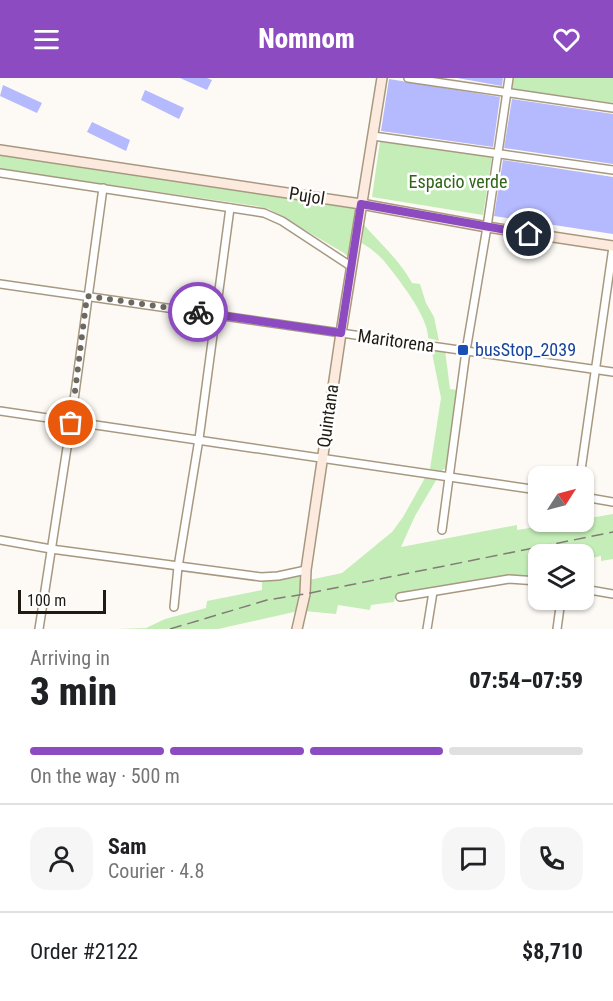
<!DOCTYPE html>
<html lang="en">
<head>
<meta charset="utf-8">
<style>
  :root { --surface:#fff; --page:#f6f6f6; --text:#202124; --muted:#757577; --line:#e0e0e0; --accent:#8c4bc0 }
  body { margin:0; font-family:"Roboto Condensed",sans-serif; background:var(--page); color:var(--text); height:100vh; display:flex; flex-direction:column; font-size:22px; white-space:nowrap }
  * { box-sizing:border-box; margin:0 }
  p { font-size:20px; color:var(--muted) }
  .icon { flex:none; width:33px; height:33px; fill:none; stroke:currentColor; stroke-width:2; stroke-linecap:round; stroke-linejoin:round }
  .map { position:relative; height:551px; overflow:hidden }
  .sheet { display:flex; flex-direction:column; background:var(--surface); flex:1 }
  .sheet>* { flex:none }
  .needle { width:39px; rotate:54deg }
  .fabs { position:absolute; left:528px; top:388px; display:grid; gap:12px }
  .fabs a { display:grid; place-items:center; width:66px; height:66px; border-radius:12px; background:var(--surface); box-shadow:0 2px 4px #0004; font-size:30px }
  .scale { position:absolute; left:18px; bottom:15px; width:88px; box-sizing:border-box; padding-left:6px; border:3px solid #201b12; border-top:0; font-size:16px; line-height:21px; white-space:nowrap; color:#201b12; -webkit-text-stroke:4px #fff; paint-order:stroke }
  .pin { position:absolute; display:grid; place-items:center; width:51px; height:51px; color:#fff; margin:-26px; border:3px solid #fff; border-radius:50%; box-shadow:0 2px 6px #0007 }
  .courier { position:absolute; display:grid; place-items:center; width:60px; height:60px; margin:-30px; border:4px solid #8c4bc0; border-radius:50%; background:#fff; color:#222; box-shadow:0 2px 8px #0007 }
  .head em { font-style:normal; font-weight:800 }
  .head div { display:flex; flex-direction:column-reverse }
  .head { display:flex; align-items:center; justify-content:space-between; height:102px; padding:0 30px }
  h1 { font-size:39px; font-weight:800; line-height:45px }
  .bar { display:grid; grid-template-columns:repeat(4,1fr); gap:9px 6px; align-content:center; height:72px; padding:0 30px }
  .bar i { height:8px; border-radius:4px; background:var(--line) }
  .bar .current { background:var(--accent) }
  .bar p { grid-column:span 4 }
  .line { display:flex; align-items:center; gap:15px; padding:0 30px; border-top:2px solid var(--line) }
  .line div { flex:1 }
  .round { display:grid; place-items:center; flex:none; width:63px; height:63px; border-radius:18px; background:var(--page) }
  header { display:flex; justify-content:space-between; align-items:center; height:78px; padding:0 30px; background:var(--accent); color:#fff; font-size:27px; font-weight:800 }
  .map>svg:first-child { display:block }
  .green { fill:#c5edb8 }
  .building { fill:#b5b9fd }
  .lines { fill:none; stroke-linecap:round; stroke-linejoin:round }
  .street-casing { stroke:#a79981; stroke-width:10 }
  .secondary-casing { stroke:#a79981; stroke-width:12 }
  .street { stroke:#fff; stroke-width:7 }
  .secondary { stroke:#fdeade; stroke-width:9 }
  .rail { stroke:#817d76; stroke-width:1.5; stroke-dasharray:12 6; stroke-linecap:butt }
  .done { stroke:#6d6961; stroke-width:6; stroke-dasharray:0 10.8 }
  .route { stroke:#8c4bc0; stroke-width:8 }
  .transit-dot { fill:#1a4fb4; stroke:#fff; stroke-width:2 }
  .labels { text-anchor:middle; stroke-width:5; stroke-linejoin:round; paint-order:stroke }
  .park-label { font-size:18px; fill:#306418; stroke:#fff }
  .street-label { font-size:18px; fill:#201b12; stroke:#fff }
  .transit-label { font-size:18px; fill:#164399; stroke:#fff; text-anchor:start }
</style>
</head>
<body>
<header><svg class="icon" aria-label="menu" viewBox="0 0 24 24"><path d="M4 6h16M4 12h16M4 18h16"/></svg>Nomnom<svg class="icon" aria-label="heart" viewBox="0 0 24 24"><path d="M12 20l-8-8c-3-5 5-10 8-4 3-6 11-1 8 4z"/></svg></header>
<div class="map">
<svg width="613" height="551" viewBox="0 0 613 551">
  <rect width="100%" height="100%" fill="#fdfaf5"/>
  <!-- green -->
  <g class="green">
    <polygon points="514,0 613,0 613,25 512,11"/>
    <polygon points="380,63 492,79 483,137 372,119"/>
    <polygon points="0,76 356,129 358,132 350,181 344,175 269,131 256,128 0,91"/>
    <path d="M 364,147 C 381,166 401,184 412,205 L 420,206 L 426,225 L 434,239 L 439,263 L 428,260 C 429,239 397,199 384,183 C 378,176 370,170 362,165 Z"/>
    <polygon points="431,270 445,272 450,311 457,312 446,390 441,393 430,391 441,320"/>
    <polygon points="426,398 438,399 415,438 401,469 517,447 517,452 566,444 584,444 584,441 613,436 613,481 601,483 601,478 591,480 590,486 586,487 584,477 538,477 538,501 396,516 394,524 371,527 370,532 338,527 336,536 304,533 309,502 342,495 392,454 403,439"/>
    <polygon points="299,498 304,503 299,529 294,534 218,551 117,551 146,550 165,541 206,530 207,523 262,512 262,503"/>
  </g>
  <!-- building -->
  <g class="building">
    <polygon points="180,0 207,0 212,2 207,12"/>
    <polygon points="457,0 503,0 502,8"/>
    <polygon points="389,1 500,19 493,69 381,53"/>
    <polygon points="3,7 42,25 37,35 0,18"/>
    <polygon points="145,12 184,30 179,41 141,22"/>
    <polygon points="512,21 613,36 613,86 504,70"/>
    <polygon points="92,44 130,62 126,73 87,54"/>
    <polygon points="503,82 613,99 613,156 494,138"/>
  </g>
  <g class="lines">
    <defs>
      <g id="street">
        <polyline points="408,0 613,30"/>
        <polyline points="373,58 613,92"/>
        <polyline points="0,95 264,135 282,143 352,189"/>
        <polyline points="0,206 613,294"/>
        <polyline points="0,333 538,412"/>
        <polyline points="580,399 613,169"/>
        <polyline points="584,419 613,424"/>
        <polyline points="442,452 466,273 487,149 509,0"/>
        <polyline points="0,462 51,471 261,499 278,498 306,492"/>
        <polyline points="584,511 613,516"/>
        <polyline points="400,519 509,501 538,503"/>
        <polyline points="174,529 178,489 199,361 230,130"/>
        <polyline points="39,551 71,344 103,110"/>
        <polyline points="427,551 433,514"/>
        <polyline points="557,551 561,522"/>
      </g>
      <g id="secondary">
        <polyline points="0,72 361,126 487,149 613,168"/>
        <polyline points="297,551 305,516 306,492 341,255 382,0"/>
      </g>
    </defs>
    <!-- street casing -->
    <use href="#street" class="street-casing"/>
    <!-- secondary casing -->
    <use href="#secondary" class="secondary-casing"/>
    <!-- street -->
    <use href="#street" class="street"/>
    <!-- secondary -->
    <use href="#secondary" class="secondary"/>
    <!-- rail -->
    <polyline class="rail" points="170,551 267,522 305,516 613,454"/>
  </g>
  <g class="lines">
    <!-- done -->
    <polyline class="done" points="71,345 87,218 198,234"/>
    <!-- route -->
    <polyline class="route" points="198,234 341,255 361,126 529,156"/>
  </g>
  <!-- markers -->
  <rect class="transit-dot" x="457" y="266" width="12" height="12" rx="3"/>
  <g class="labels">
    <!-- park labels -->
    <g class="park-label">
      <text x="458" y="110">Espacio verde</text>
    </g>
    <!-- street labels -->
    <g class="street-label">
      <text transform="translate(307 118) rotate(9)" y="6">Pujol</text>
      <text transform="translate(396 263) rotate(8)" y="6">Maritorena</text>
      <text transform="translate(328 338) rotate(-82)" y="6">Quintana</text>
    </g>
    <!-- transit labels -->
    <g class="transit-label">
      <text x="475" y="278">busStop_2039</text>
    </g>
  </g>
</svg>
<div class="fabs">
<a><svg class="needle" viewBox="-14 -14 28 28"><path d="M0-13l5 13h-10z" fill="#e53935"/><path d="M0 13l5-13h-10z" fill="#757577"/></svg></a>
<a><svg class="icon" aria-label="layers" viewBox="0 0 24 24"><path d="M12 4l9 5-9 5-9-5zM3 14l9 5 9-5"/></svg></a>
</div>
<div class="scale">100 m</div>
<div class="pin" style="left:71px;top:345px;background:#ea580c"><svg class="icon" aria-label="bag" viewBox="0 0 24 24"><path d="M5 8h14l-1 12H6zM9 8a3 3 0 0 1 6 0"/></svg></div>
<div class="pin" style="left:529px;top:156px;background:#1f2937"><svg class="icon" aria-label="home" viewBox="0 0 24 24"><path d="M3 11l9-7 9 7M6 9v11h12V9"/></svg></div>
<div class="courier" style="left:198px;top:234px"><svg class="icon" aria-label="bike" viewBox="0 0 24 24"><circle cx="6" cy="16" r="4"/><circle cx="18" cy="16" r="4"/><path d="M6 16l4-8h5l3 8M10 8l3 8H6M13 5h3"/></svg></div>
</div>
<section class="sheet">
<div class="head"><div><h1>3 min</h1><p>Arriving in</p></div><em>07:54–07:59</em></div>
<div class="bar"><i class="current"></i><i class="current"></i><i class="current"></i><i></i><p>On the way · 500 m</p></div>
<div class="line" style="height:108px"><a class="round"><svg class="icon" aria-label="person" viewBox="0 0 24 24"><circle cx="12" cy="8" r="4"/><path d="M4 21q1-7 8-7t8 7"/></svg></a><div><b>Sam</b><p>Courier · 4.8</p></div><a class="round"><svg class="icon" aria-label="chat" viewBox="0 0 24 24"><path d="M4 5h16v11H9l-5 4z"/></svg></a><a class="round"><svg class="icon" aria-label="phone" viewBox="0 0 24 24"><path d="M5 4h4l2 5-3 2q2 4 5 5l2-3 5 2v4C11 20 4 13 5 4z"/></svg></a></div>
<div class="line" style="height:78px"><div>Order #2122</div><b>$8,710</b></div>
</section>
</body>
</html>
